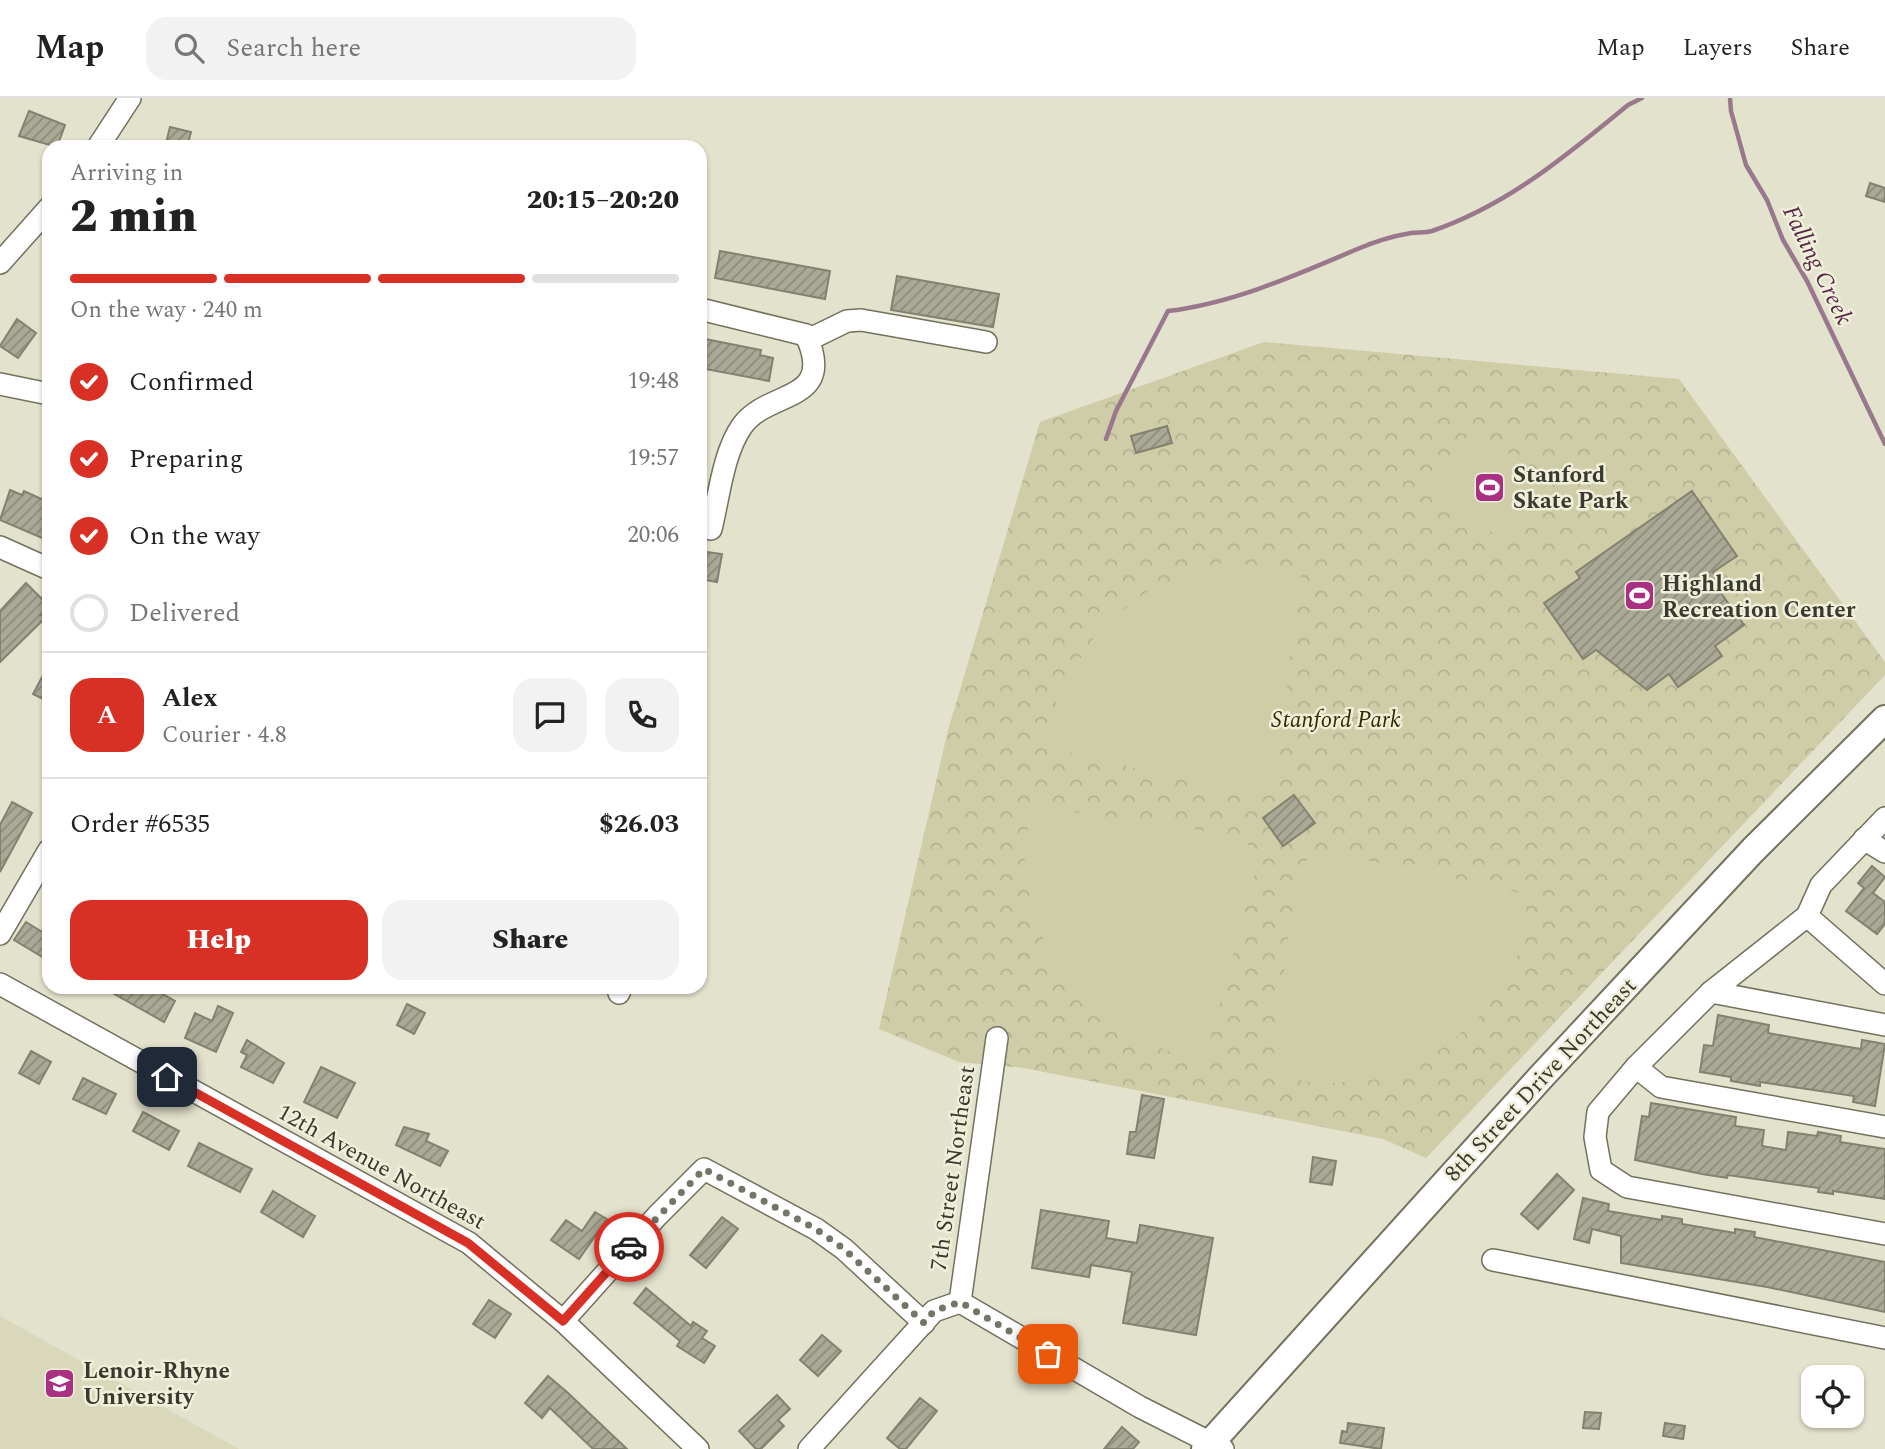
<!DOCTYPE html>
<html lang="en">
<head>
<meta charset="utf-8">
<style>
  :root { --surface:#fff; --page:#f2f2f2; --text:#222; --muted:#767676; --line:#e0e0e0; --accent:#d93025 }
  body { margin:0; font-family:Spectral,serif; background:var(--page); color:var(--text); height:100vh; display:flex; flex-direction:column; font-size:26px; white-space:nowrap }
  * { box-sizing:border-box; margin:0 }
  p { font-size:23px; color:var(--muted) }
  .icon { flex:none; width:38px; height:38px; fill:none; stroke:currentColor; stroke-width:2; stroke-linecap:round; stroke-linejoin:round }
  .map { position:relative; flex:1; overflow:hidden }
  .sheet { position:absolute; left:42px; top:42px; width:665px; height:854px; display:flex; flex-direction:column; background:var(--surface); border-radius:21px; box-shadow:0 2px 5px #0004 }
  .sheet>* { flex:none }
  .fabs { position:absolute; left:1801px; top:1267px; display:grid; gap:14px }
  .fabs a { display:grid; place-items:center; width:63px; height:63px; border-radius:14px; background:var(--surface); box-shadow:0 2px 5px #0004; font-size:35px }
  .pin { position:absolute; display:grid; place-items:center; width:60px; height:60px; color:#fff; margin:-30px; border-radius:14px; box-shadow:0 4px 10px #0006 }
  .courier { position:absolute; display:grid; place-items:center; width:70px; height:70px; margin:-35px; border:5px solid #d93025; border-radius:50%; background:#fff; color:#222; box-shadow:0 2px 9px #0007 }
  .summary em { font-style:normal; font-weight:800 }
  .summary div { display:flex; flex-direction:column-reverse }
  .summary { display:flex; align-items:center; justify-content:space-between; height:119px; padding:0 28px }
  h1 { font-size:46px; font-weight:800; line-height:52px }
  .bar { display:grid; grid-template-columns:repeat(4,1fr); gap:10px 7px; align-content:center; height:84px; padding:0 28px }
  .bar i { height:9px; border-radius:5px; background:var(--line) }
  .bar .on { background:var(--accent) }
  .bar p { grid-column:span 4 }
  .line { display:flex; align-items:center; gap:18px; padding:0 28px; border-top:2px solid var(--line) }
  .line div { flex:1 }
  .round { display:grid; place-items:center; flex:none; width:74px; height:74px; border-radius:21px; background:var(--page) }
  ol { padding:0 28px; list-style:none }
  li { display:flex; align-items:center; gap:21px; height:77px }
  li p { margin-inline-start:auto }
  li .icon { padding:7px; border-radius:50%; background:var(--accent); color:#fff; stroke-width:4 }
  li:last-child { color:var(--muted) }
  li i { width:38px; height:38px; border:4px solid var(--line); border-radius:50% }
  .cta { display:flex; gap:14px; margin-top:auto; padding:14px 28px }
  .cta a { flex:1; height:80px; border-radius:21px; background:var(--accent); color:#fff; font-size:28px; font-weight:800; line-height:80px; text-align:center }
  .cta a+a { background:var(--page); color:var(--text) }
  header { display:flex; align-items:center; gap:42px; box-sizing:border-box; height:98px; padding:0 35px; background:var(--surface); border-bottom:2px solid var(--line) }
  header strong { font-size:33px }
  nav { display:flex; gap:38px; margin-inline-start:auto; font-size:24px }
  .search { width:490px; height:63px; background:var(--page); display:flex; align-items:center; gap:18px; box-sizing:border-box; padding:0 24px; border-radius:21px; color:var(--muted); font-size:26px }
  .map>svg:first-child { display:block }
  .built { fill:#d9d8bb }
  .park { fill:url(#park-crowns) }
  .pitch { fill:#cfcda8 }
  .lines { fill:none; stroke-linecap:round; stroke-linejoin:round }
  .stream { stroke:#99788b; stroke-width:4.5 }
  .building { fill:url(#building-hatch); stroke:#83826f; stroke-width:2 }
  .minor-casing { stroke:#72715e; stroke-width:24 }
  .major-casing { stroke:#72715e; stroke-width:30 }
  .minor { stroke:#fff; stroke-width:21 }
  .major { stroke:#fff; stroke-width:26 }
  .done { stroke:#747467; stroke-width:7; stroke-dasharray:0 12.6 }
  .route { stroke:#d93025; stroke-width:9 }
  .labels { text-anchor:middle; stroke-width:5; stroke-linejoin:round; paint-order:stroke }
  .poi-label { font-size:23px; font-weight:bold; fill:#393930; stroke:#f0efd9; text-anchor:start }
  .park-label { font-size:23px; font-style:italic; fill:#302c00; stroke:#f0efd9 }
  .street-label { font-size:23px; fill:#393930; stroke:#f0efd9 }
  .water-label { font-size:24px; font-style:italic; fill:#582947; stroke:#f0efd9 }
</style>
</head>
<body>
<header>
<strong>Map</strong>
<div class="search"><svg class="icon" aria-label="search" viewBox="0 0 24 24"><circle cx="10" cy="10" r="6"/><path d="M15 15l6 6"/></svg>Search here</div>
<nav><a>Map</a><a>Layers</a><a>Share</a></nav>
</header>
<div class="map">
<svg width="1885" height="1351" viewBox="0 0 1885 1351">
  <defs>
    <pattern id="park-crowns" width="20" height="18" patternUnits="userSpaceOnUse" patternTransform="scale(1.75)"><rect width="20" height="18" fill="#cfcda8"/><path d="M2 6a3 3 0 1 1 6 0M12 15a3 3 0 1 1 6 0" fill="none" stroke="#b2b191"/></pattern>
    <pattern id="building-hatch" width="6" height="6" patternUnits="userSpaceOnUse" patternTransform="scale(1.75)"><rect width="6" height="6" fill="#aaa995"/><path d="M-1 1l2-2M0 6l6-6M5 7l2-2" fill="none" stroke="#8b8b7a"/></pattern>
  </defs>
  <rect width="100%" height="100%" fill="#e3e2cc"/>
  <!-- built -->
  <polygon class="built" points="0,1218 239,1351 0,1351"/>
  <!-- park -->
  <polygon class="park" points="1264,244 1679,281 1885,564 1885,577 1426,1060 1383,1041 1024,970 959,964 879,931 948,632 1040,324"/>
  <!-- pitch -->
  <g class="pitch">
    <polygon points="1471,331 1550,381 1510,445 1431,398"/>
    <polygon points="1221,465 1302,469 1274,685 1252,699 1043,648 1060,592 1100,530 1152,490"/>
    <path d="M 1031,708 L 1241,738 L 1259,760 L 1204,966 C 1167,952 1124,939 1092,915 C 1056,887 1028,812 1025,767 C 1024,748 1029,727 1031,708 Z"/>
    <polygon points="1319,752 1529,797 1516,866 1477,922 1427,962 1373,982 1317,986 1272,976 1297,770"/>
  </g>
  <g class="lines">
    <!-- stream -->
    <g class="stream">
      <polyline points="1730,0 1731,13 1746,67 1767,102 1783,142 1807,183 1885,346"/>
      <path d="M 1106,341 L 1116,313 L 1168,213 C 1233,205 1294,178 1355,152 C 1371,145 1393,138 1411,135 C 1418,134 1425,135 1432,133 C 1508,107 1567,57 1628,7 L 1642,0"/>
    </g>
  </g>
  <!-- building -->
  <g class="building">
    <polygon points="29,13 65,27 57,49 19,38"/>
    <polygon points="170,29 191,34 187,49 165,49"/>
    <polygon points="1870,85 1885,90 1885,104 1866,98"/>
    <polygon points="720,153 830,173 825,201 715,180"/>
    <polygon points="897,178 999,196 993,229 891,212"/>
    <polygon points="17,221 36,235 18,260 0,248"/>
    <polygon points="700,240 761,252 760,257 773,260 769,283 700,270"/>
    <polygon points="1167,328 1172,345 1136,355 1131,338"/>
    <polygon points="10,392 22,397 24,393 46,403 44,408 49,410 49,443 0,422"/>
    <polygon points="1692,393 1737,458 1713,474 1718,481 1713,484 1744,527 1715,548 1722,558 1678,589 1669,576 1647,592 1596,552 1583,561 1544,505 1580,480 1576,474"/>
    <polygon points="700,453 722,456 717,484 700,481"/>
    <polygon points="26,485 49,508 41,517 45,520 0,564 0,513"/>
    <polygon points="49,566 49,604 33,596"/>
    <polygon points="1294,697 1315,725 1283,748 1263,720"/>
    <polygon points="12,704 32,715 0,774 0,727"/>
    <polygon points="1872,768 1885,779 1873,795 1885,804 1885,826 1877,836 1846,813 1864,790 1858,785"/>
    <polygon points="26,824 49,838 49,863 14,842"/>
    <polygon points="102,889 150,889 175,903 164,924"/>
    <polygon points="407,906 425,915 414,936 397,927"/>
    <polygon points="218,908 233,915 216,954 185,940 195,915 212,923"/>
    <polygon points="1718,917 1769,927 1768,935 1807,942 1861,951 1862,942 1885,946 1875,1008 1853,1004 1854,998 1760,984 1760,988 1731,983 1731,979 1700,974 1704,947 1713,948"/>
    <polygon points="247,942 284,965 273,985 241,969 247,957 241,954"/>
    <polygon points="31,953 51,964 39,986 19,975"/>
    <polygon points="321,969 355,985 337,1020 304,1004"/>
    <polygon points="83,980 116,996 106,1016 73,1001"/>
    <polygon points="1142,997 1164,1001 1154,1060 1127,1056 1130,1034 1136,1034"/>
    <polygon points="1651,1005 1736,1019 1735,1028 1764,1032 1762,1048 1786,1052 1788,1034 1817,1038 1818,1034 1841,1038 1840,1044 1885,1051 1885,1101 1833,1093 1833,1096 1818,1094 1819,1090 1728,1077 1727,1080 1702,1076 1635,1062 1642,1018 1649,1019"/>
    <polygon points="143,1014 179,1033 169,1052 133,1033"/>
    <polygon points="404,1029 429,1036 426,1043 448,1053 440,1068 396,1047"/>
    <polygon points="199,1045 252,1071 240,1094 188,1068"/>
    <polygon points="1313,1059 1336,1063 1332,1087 1310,1084"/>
    <polygon points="1557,1076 1574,1092 1538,1131 1521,1116"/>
    <polygon points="273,1093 315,1118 303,1139 261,1114"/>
    <polygon points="1583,1100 1609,1106 1608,1113 1662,1122 1662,1118 1682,1121 1682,1126 1735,1135 1735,1131 1755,1134 1754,1139 1885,1164 1885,1214 1767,1189 1621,1165 1621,1138 1592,1131 1589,1145 1574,1141"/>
    <polygon points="1041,1112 1109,1123 1106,1140 1137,1145 1140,1127 1213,1140 1196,1237 1123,1225 1132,1174 1091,1167 1089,1179 1032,1170"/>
    <polygon points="595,1114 607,1121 579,1161 551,1142 566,1122 582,1133"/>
    <polygon points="722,1119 738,1131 706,1170 690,1157"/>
    <polygon points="646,1190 691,1228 693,1224 707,1233 702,1240 715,1248 704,1265 677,1248 680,1243 634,1205"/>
    <polygon points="489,1202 511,1216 495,1240 473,1226"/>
    <polygon points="822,1237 841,1253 818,1278 800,1262"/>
    <polygon points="548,1278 567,1294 627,1351 593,1351 550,1310 542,1320 525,1305"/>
    <polygon points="777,1297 790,1311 778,1322 784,1328 761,1351 756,1351 739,1333"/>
    <polygon points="920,1300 937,1313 906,1351 900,1351 887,1340"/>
    <polygon points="1585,1314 1601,1315 1599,1331 1583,1330"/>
    <polygon points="1348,1325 1384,1330 1381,1351 1340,1345 1342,1333 1347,1334"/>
    <polygon points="1665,1325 1685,1328 1683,1341 1663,1338"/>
    <polygon points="1122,1329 1139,1344 1133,1351 1104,1351"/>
  </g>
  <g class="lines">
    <defs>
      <g id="minor">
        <polyline points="98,49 130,0"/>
        <polyline points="0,165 49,110"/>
        <path d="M 700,211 L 806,237 C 837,306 768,291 742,328 C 723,355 719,399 711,431 L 700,429"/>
        <polyline points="808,242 847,223 861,222 986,244"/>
        <polyline points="0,286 49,296"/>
        <polyline points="0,449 49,471"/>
        <polyline points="1885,720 1821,787 1807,818 1711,894 1636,969 1598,1014 1595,1039 1601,1072 1627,1089 1885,1136"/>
        <polyline points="1864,741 1885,754"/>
        <polyline points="1807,818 1885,886"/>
        <polyline points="0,836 49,752"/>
        <polyline points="0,886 469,1145 563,1223 698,1351"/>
        <polyline points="1711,894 1885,927"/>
        <polyline points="619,895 621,889"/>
        <polyline points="1636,969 1661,989 1885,1029"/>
        <polyline points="1493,1162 1885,1240"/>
        <polyline points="960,1204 1140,1309 1223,1351"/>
        <polyline points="960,1204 997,940"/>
        <polyline points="563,1223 657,1118 704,1071 816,1131 844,1151 924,1225"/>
        <polyline points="809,1351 934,1213 960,1204"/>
      </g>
      <polyline id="major" points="1205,1351 1541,979 1753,752 1885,621"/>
    </defs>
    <!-- minor casing -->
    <use href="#minor" class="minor-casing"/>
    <!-- major casing -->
    <use href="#major" class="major-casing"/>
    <!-- minor -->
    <use href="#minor" class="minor"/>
    <!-- major -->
    <use href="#major" class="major"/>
  </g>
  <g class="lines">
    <!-- done -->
    <polyline class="done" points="629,1149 704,1071 816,1131 844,1151 924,1225 934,1213 960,1204 1048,1256"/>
    <!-- route -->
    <polyline class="route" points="167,979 468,1145 563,1223 629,1149"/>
  </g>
  <!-- icons -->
  <defs>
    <symbol id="stadium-square" viewBox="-11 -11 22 22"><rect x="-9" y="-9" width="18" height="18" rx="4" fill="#aa3084" stroke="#f0efd9"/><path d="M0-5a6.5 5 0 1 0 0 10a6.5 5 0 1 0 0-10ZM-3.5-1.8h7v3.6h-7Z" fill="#fff"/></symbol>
    <symbol id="university-square" viewBox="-11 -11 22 22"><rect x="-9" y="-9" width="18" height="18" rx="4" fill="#aa3084" stroke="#f0efd9"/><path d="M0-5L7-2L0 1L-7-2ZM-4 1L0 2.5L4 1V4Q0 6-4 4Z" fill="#fff"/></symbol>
  </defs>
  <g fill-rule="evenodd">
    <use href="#stadium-square" x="1472" y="372" width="35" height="35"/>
    <use href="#stadium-square" x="1622" y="480" width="35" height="35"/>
    <use href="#university-square" x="42" y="1268" width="35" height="35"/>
  </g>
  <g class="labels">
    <!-- poi labels -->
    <g class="poi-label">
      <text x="1513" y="384">Stanford<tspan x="1513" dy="26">Skate Park</tspan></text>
      <text x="1662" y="493">Highland<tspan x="1662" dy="26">Recreation Center</tspan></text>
      <text x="83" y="1280">Lenoir-Rhyne<tspan x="83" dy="26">University</tspan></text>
    </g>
    <!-- park labels -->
    <g class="park-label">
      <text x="1336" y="629">Stanford Park</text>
    </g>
    <!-- street labels -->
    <g class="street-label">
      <text transform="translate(1540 981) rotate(-47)" y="8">8th Street Drive Northeast</text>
      <text transform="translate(382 1068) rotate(29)" y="8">12th Avenue Northeast</text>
      <text transform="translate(952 1070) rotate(-82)" y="8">7th Street Northeast</text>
    </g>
    <!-- water labels -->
    <g class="water-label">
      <text transform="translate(1818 167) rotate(64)" y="8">Falling Creek</text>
    </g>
  </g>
</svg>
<div class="fabs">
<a><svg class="icon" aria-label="locate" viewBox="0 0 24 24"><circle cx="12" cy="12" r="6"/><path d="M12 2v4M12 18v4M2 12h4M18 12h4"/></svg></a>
</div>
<div class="pin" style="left:1048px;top:1256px;background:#ea580c"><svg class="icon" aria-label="bag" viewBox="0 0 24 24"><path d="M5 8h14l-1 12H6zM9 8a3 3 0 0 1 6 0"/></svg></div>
<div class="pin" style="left:167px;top:979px;background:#1f2937"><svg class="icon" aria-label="home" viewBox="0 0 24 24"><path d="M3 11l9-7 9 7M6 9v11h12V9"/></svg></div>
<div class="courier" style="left:629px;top:1149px"><svg class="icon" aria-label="car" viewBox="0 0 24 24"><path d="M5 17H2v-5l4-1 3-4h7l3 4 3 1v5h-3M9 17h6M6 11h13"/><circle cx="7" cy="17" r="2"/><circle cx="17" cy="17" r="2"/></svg></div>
<section class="sheet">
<div class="summary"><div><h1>2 min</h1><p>Arriving in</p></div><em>20:15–20:20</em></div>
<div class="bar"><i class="on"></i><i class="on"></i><i class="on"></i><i></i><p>On the way · 240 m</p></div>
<ol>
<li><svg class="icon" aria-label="check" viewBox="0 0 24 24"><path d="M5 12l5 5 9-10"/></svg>Confirmed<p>19:48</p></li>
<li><svg class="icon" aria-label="check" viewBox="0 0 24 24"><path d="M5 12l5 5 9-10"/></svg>Preparing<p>19:57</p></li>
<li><svg class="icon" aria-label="check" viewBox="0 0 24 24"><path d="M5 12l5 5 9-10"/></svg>On the way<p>20:06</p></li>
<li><i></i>Delivered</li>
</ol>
<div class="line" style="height:126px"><b class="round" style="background:var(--accent);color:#fff">A</b><div><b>Alex</b><p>Courier · 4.8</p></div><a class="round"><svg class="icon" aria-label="chat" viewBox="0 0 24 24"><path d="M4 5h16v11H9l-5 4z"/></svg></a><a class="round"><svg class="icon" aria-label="phone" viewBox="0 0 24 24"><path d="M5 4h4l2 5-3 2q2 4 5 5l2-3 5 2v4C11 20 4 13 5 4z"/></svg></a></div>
<div class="line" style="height:91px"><div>Order #6535</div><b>$26.03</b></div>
<div class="cta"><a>Help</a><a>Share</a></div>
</section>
</div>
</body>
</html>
